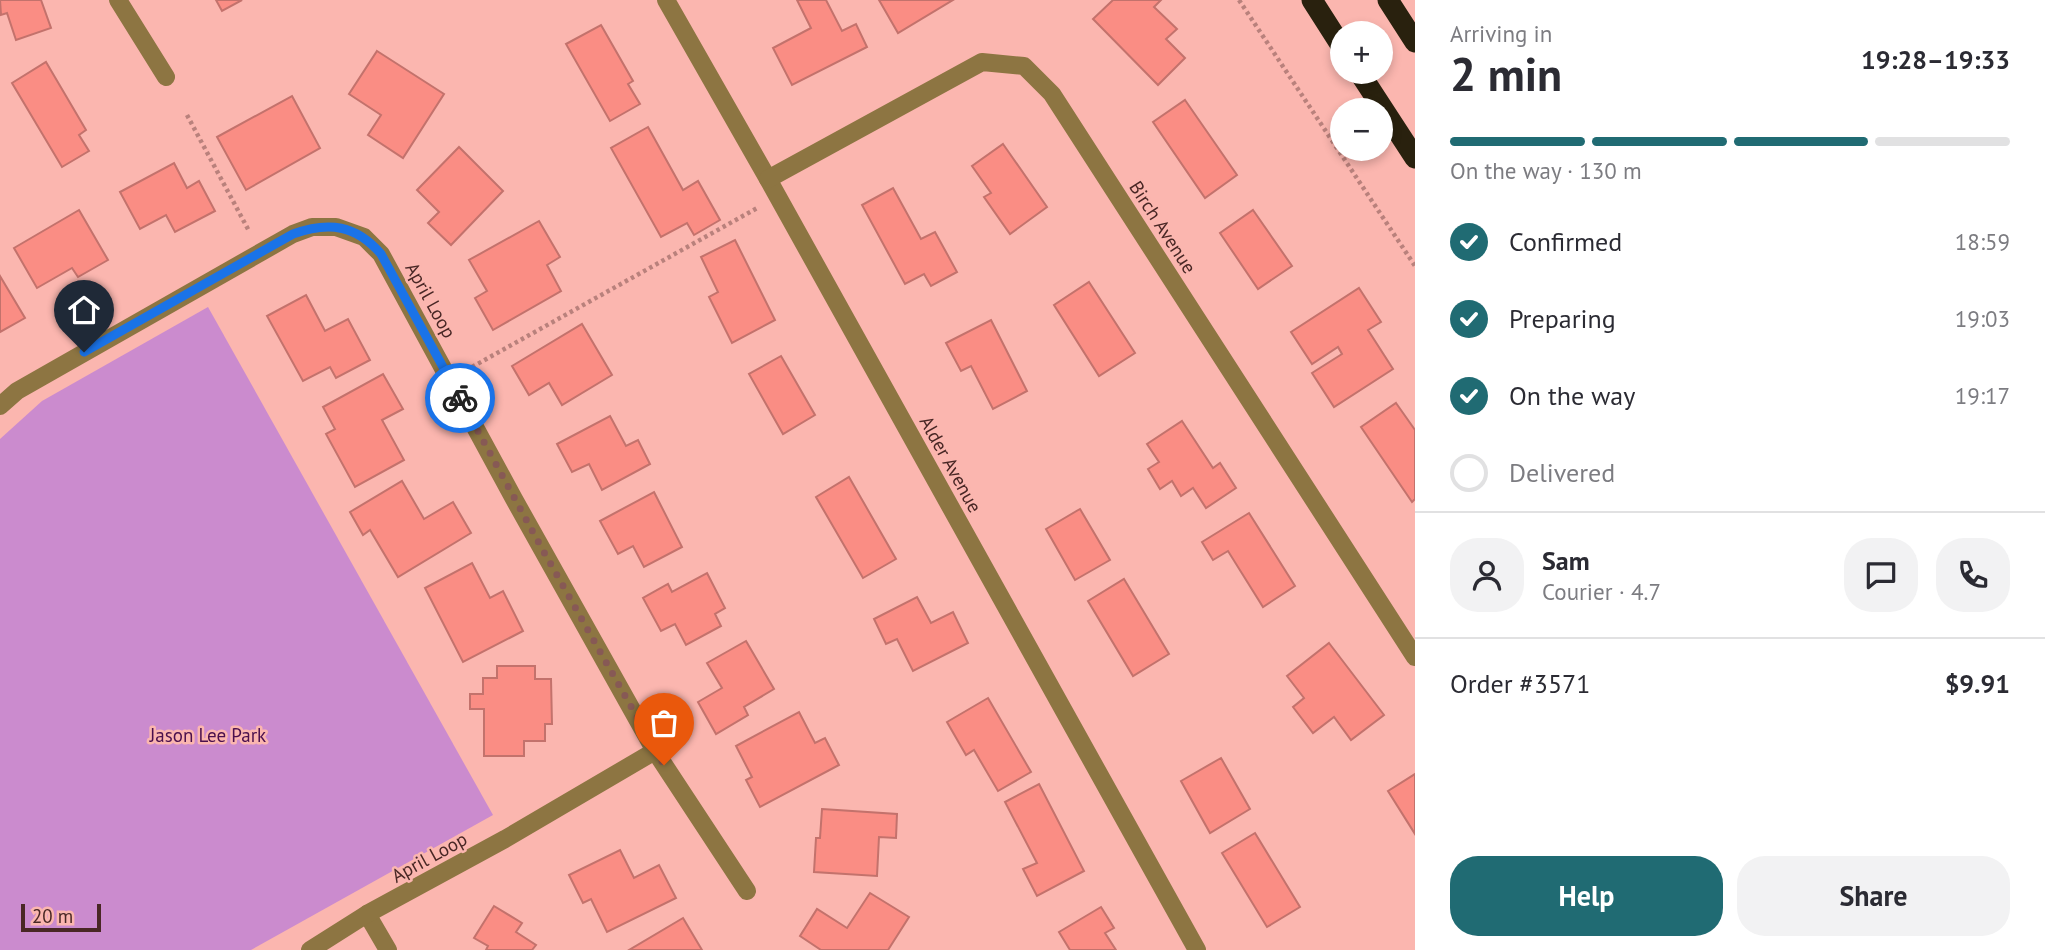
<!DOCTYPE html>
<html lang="en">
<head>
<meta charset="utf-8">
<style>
  :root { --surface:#fff; --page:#f2f2f3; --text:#2b2b33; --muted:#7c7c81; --line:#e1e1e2; --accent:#206b73 }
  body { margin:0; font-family:"PT Sans",sans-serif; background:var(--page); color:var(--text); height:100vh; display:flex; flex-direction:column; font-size:26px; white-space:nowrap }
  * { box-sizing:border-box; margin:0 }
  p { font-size:23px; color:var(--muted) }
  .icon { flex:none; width:38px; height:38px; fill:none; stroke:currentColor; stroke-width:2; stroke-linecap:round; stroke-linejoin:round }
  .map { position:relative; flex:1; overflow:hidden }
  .side { display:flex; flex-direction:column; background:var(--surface); width:630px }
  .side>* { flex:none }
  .tools { position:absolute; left:1330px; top:21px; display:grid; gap:14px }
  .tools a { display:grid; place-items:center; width:63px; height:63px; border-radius:50%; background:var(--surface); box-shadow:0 4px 10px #0003; font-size:35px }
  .scale { position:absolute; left:21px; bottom:18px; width:80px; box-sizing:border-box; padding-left:7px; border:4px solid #492725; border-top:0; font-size:19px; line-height:24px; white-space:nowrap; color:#492725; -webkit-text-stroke:5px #fbb6af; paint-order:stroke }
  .pin { position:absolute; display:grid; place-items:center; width:60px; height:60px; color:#fff; margin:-72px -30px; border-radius:50% 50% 50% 0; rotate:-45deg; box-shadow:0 0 7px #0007 }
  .pin .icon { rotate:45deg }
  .courier { position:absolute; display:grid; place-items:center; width:70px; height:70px; margin:-35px; border:5px solid #1a73e8; border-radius:50%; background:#fff; color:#222; box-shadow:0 2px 9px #0007 }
  .headline em { font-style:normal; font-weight:700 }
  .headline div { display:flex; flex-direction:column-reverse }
  .headline { display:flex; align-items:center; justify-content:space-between; height:119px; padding:0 35px }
  h1 { font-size:46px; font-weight:700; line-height:52px }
  .bar { display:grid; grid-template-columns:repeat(4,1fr); gap:10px 7px; align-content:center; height:84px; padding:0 35px }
  .bar i { height:9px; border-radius:5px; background:var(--line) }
  .bar .current { background:var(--accent) }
  .bar p { grid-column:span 4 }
  .line { display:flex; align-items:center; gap:18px; padding:0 35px; border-top:2px solid var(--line) }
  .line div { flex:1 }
  .round { display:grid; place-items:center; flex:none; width:74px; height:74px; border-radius:28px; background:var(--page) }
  ol { padding:0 35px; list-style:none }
  li { display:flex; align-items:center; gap:21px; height:77px }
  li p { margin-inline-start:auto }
  li .icon { padding:7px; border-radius:50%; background:var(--accent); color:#fff; stroke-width:4 }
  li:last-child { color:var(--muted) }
  li i { width:38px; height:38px; border:4px solid var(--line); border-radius:50% }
  .button { display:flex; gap:14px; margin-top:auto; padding:14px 35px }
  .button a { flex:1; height:80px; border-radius:28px; background:var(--accent); color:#fff; font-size:28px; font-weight:700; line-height:80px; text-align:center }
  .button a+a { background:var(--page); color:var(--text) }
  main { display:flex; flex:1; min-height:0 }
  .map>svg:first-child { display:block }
  .green { fill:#cb8bce }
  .building { fill:#fa8d84; stroke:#c3726c; stroke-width:2 }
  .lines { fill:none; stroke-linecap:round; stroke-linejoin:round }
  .path { stroke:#b9817c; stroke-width:4.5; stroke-dasharray:3.5 3.5; stroke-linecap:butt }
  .minor { stroke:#8d7542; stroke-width:18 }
  .highway { stroke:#29210e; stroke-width:21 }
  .done { stroke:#875955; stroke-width:7; stroke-dasharray:0 12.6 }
  .route { stroke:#1a73e8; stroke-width:9 }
  .labels { text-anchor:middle; stroke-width:5; stroke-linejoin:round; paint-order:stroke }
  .street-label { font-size:19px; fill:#492725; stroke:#fbb6af }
  .park-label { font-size:19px; fill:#4b104e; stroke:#fbb6af }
</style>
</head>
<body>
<main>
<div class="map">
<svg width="1415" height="950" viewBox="0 0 1415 950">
  <rect width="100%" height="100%" fill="#fbb6af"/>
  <!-- green -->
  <polygon class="green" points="208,307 493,815 251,950 0,950 0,439 42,401"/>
  <!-- building -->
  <g class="building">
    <polygon points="0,0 41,0 51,28 16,40 7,13 1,15"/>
    <polygon points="216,0 242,0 222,11"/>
    <polygon points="797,0 826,0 842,31 856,24 867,47 792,85 773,48 811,28"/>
    <polygon points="879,0 953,0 898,33"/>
    <polygon points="1113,0 1161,0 1154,7 1177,29 1166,39 1185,58 1158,85 1093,19"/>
    <polygon points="601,25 633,81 628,84 640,104 610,121 566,44"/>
    <polygon points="377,51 444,94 403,158 368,135 381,115 349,94"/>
    <polygon points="46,62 86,130 79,135 89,151 62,167 12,83"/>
    <polygon points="292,96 320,148 246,190 217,137"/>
    <polygon points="1185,100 1237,175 1205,198 1153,122"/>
    <polygon points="648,127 683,190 698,181 720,220 694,235 687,223 661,237 611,148"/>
    <polygon points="1003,144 1047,207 1010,234 984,197 991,193 972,166"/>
    <polygon points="459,147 503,191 451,245 428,223 439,212 417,190"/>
    <polygon points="174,163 187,188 199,181 215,211 175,232 166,215 140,229 120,192"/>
    <polygon points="893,188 921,239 935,232 957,272 931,286 924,274 905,284 862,205"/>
    <polygon points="79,210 108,260 78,277 72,268 37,288 14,248"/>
    <polygon points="1253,210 1292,266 1258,289 1220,233"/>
    <polygon points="539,221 560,257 547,265 561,291 493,330 475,298 487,291 469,260"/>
    <polygon points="735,240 775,320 732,343 709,297 718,292 701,257"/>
    <polygon points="0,276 25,318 0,332"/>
    <polygon points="1089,282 1135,353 1099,376 1054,305"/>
    <polygon points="1359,288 1381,322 1368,330 1393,369 1334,407 1312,373 1342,354 1338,347 1312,364 1291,332"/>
    <polygon points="306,295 325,331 348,319 370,360 336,378 330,367 303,381 267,316"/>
    <polygon points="991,320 1027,391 993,409 971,366 961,371 946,343"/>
    <polygon points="582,324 612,375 562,405 549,383 529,395 512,366"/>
    <polygon points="781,356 815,415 783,434 749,374"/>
    <polygon points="383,374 403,409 382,420 404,460 355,487 326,434 335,429 323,407"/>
    <polygon points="1396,403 1415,430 1415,499 1412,502 1361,427"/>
    <polygon points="610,416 626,446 638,440 650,464 602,490 589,464 572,472 557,444"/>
    <polygon points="1182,421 1213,468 1220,463 1236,488 1206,508 1193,488 1181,496 1172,481 1160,489 1148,469 1159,462 1147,444"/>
    <polygon points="849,477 896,559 863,578 816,497"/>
    <polygon points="402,481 424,519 453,502 471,533 398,577 370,530 363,535 350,512"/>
    <polygon points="654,492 682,547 644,567 633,546 618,554 600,521"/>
    <polygon points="1080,509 1110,560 1075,580 1046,529"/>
    <polygon points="1249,513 1295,586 1263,607 1228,551 1213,560 1202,542"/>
    <polygon points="472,563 490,598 503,591 523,631 463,662 425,588"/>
    <polygon points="707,573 725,608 715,614 721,626 686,645 675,624 661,631 643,598 668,584 672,592"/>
    <polygon points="1124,579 1169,654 1133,676 1088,601"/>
    <polygon points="917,597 931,623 953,612 968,643 913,671 897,639 886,644 874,619"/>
    <polygon points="746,641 774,689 744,707 748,715 716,734 698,702 722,688 707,663"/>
    <polygon points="1329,643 1384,715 1351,740 1334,717 1313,733 1293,707 1304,698 1287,676"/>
    <polygon points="497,666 535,666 535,679 551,679 552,724 545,724 545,741 524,741 524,756 484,756 484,709 470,709 470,694 483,694 483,678 497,678"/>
    <polygon points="988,698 1031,772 998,791 974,750 966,755 947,722"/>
    <polygon points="799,712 815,743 825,738 839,765 760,807 746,780 752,777 736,746"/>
    <polygon points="1221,758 1250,809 1210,833 1181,781"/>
    <polygon points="1415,774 1415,834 1388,791"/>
    <polygon points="1039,784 1084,871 1037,896 1023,869 1037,863 1005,802"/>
    <polygon points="822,809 897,814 896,838 879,837 877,876 814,872 816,838 820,838"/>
    <polygon points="1255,833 1300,907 1267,927 1222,853"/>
    <polygon points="620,850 634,878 659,865 676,898 607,932 591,899 583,903 569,875"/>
    <polygon points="870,893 909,917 888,950 821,950 800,936 817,909 847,928"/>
    <polygon points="494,906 522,923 516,932 536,945 532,950 486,950 488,946 474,938"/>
    <polygon points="1101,907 1114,928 1105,933 1116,950 1070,950 1059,932"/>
    <polygon points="683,918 702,950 629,950"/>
  </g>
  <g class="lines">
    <!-- path -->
    <g class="path">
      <polyline points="1239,0 1415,266"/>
      <polyline points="187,115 249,231"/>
      <polyline points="472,367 759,207"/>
    </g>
    <!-- minor -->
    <g class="minor">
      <polyline points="118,0 166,77"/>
      <polyline points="666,0 768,179 1197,950"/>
      <polyline points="768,179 982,62 1024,66 1052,94 1415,657"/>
      <polyline points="0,406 17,391 293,234 312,227 336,227 364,237 381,254 514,499 655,751 747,891"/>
      <polyline points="367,914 388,950"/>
      <polyline points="310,950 367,914 505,839 655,751"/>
    </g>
    <!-- highway -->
    <g class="highway">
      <polyline points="1312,0 1342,47"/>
      <polyline points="1388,0 1415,42"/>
      <polyline points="1359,72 1415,158"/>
    </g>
  </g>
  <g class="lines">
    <!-- done -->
    <polyline class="done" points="460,398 540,545 664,765"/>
    <!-- route -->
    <path class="route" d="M 84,352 L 293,234 C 329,221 356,225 381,254 L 460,398"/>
  </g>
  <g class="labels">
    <!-- street labels -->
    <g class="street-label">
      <text transform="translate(1163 227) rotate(57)" y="7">Birch Avenue</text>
      <text transform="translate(431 300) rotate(61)" y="7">April Loop</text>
      <text transform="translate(951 464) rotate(61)" y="7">Alder Avenue</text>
      <text transform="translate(429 857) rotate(-29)" y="7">April Loop</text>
    </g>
    <!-- park labels -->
    <g class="park-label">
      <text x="208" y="742">Jason Lee Park</text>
    </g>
  </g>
</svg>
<div class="tools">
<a>+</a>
<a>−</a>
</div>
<div class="scale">20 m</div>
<div class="pin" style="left:664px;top:765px;background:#ea580c"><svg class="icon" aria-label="bag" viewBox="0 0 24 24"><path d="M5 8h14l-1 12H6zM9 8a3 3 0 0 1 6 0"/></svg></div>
<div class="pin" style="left:84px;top:352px;background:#1f2937"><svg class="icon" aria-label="home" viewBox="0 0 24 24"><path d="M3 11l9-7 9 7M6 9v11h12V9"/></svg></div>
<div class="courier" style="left:460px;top:398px"><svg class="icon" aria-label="bike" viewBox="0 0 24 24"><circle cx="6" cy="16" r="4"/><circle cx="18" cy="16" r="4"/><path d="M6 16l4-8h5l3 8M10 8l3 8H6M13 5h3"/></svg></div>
</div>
<section class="side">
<div class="headline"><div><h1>2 min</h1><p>Arriving in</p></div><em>19:28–19:33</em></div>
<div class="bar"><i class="current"></i><i class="current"></i><i class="current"></i><i></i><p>On the way · 130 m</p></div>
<ol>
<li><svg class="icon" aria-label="check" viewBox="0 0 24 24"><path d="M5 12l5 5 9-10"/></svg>Confirmed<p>18:59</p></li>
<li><svg class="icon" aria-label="check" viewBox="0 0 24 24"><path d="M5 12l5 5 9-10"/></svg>Preparing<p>19:03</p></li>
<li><svg class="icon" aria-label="check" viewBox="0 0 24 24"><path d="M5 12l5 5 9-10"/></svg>On the way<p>19:17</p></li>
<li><i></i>Delivered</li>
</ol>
<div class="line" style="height:126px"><a class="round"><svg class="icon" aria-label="person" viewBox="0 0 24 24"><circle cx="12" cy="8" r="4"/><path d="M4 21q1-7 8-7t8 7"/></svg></a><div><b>Sam</b><p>Courier · 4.7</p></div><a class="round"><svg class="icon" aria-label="chat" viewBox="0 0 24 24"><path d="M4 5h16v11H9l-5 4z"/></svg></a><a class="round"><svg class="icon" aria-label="phone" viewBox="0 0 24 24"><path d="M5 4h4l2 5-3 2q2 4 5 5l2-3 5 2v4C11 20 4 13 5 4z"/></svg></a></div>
<div class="line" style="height:91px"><div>Order #3571</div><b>$9.91</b></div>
<div class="button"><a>Help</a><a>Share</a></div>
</section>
</main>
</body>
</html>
